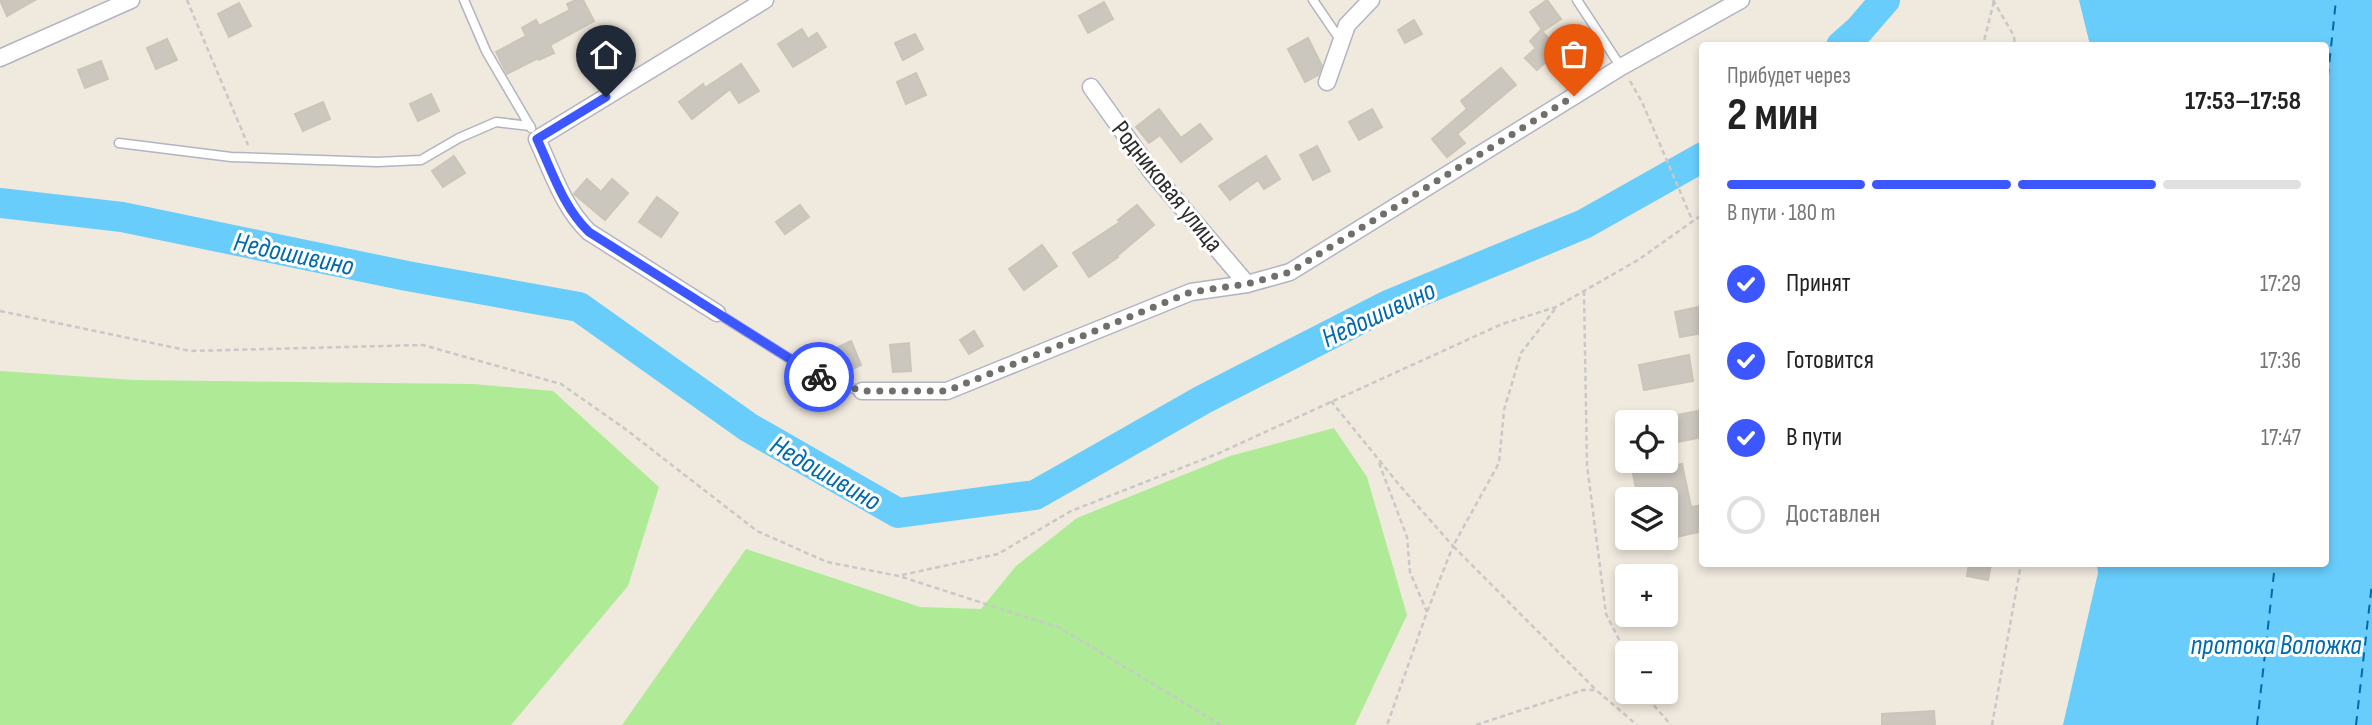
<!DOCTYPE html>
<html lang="ru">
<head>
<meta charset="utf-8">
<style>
  :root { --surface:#fff; --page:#f6f6f6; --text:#222; --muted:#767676; --line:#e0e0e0; --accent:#3c57ff }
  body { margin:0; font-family:"Sofia Sans Condensed",sans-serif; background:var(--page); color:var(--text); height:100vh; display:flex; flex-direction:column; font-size:26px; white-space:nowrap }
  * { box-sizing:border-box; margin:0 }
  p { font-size:23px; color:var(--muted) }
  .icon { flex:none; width:38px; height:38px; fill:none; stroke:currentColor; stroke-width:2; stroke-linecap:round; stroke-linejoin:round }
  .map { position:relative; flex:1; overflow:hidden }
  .panel { position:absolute; left:1699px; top:42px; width:630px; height:525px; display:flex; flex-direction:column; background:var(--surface); border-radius:7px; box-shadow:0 4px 10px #0003 }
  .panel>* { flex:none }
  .controls { position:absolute; left:1615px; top:410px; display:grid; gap:14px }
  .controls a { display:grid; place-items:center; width:63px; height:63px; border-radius:7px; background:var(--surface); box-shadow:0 4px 10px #0003; font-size:35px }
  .pin { position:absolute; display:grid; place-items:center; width:60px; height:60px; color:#fff; margin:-72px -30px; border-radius:50% 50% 50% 0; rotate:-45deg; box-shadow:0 0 7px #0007 }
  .pin .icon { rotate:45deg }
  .courier { position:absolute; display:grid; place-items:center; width:70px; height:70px; margin:-35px; border:5px solid #3c57ff; border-radius:50%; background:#fff; color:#222; box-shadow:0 2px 9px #0007 }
  .headline em { font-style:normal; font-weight:700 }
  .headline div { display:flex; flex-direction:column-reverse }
  .headline { display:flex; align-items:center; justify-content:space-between; height:119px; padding:0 28px }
  h1 { font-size:46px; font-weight:700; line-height:52px }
  .bar { display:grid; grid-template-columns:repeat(4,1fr); gap:10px 7px; align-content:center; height:84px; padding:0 28px }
  .bar i { height:9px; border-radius:5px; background:var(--line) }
  .bar .selected { background:var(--accent) }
  .bar p { grid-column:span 4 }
  ol { padding:0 28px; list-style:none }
  li { display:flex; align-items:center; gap:21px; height:77px }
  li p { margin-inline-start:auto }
  li .icon { padding:7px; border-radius:50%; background:var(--accent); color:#fff; stroke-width:4 }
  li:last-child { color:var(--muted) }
  li i { width:38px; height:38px; border:4px solid var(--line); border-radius:50% }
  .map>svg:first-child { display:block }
  .green { fill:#afeb96 }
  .water { fill:#68cdfb }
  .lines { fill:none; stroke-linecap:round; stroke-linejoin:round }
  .river { stroke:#68cdfb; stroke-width:30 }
  .ferry { stroke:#006aae; stroke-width:2; stroke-dasharray:9 7; stroke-linecap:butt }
  .building { fill:#cbc6be; stroke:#ccc5b7; stroke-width:2 }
  .service-casing { stroke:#b2b4c2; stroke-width:11 }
  .minor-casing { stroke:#b2b4c2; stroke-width:19 }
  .path { stroke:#c8c8c8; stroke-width:2.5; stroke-dasharray:5 3.5; stroke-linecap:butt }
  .service { stroke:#fff; stroke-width:8 }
  .minor { stroke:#fff; stroke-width:16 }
  .done { stroke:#716f6b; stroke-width:7; stroke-dasharray:0 12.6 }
  .route { stroke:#3c57ff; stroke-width:9 }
  .labels { text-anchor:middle; stroke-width:6; stroke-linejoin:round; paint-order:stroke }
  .street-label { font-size:26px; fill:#2d2d2d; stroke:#fff }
  .water-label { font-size:28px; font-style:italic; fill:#006aae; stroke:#fff }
</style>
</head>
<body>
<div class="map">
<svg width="2372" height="725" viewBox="0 0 2372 725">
  <rect width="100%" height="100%" fill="#f0e9de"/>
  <!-- green -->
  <g class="green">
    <polygon points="0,371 134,380 473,384 553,391 659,487 628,586 511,725 0,725"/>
    <polygon points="1334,428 1367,477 1407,615 1355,725 622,725 746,549 920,607 981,609 1016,566 1077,518 1230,456"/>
  </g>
  <!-- water -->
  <polygon class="water" points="2079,0 2372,0 2372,725 2063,725 2098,573 2097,564 2326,564 2326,46 2090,45"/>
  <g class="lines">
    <!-- river -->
    <g class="river">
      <polyline points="1841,46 1859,30 1885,0"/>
      <polyline points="0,203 122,217 407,276 579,307 748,427 898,513 1035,495 1204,399 1388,305 1584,224 1703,157"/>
    </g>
    <!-- ferry -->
    <g class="ferry">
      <polyline points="2326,94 2336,0"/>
      <polyline points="2257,725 2275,564"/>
      <polyline points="2356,725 2372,583"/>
    </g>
  </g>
  <!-- building -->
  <g class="building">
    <polygon points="0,0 35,0 7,16"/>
    <polygon points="576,0 583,0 594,21 550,45 554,53 539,60 538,58 507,74 496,52 526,36 522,28 536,20 539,26 570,10 567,4"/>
    <polygon points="1547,0 1561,19 1543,31 1530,12"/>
    <polygon points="1104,2 1113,19 1088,33 1079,16"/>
    <polygon points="239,3 251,26 229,37 218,14"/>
    <polygon points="1414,20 1422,34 1405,43 1398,30"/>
    <polygon points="802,29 808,39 817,33 826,47 793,67 778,44"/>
    <polygon points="1541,30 1559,50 1537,70 1525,58 1536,48 1530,41"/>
    <polygon points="915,34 923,49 903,60 895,43"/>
    <polygon points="1308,38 1322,66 1318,75 1305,82 1288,49"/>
    <polygon points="167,39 177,60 156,69 147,48"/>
    <polygon points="101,61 108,79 85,88 78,70"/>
    <polygon points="741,64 759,91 739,103 730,89 692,119 679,102 703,84 705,88"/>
    <polygon points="1501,68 1516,85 1457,134 1465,143 1447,157 1432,139 1467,109 1461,101"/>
    <polygon points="916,73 926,95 906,104 897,82"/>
    <polygon points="431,94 439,111 418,121 410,104"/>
    <polygon points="323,102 330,119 303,131 295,114"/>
    <polygon points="1159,109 1181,138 1200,124 1212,139 1181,162 1160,135 1149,143 1136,127"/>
    <polygon points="1372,109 1382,127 1359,140 1349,122"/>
    <polygon points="1317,146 1330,171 1313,180 1300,155"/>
    <polygon points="454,156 465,173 443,187 432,171"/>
    <polygon points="1266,156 1280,179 1264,189 1258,180 1230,200 1219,186"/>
    <polygon points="587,179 601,192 612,179 628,193 605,220 574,194"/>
    <polygon points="657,197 678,213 661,237 639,222"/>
    <polygon points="800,205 809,217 785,234 776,222"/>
    <polygon points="1137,205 1154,225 1117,256 1118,257 1089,277 1073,253 1120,222 1118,220"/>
    <polygon points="1042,245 1057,266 1024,290 1009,269"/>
    <polygon points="1703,306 1703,333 1680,337 1675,312"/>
    <polygon points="974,331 983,346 969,354 960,340"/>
    <polygon points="851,341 861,365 844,373 834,349"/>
    <polygon points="909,343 911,371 893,372 890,345"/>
    <polygon points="1689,355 1693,381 1644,390 1639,365"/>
    <polygon points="1703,410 1703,437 1677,442 1672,416"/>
    <polygon points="1682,464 1691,507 1703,505 1703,531 1676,537 1668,494 1638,499 1633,474"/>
    <polygon points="1969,564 1991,564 1988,580 1967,576"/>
    <polygon points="1934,711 1935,725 1882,725 1882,714"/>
  </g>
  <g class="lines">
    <defs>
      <g id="service">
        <polyline points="464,0 486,51 531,128"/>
        <polyline points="1313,0 1341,41"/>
        <polyline points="1577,0 1621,67"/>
        <polyline points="119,143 231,157 377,162 421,160 459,138 496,122 530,126"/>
        <polyline points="717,313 825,381 862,391"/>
      </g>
      <g id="minor">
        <polyline points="0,58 131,0"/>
        <polyline points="1327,82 1347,25 1371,0"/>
        <polyline points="1091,87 1151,171 1247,284"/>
        <path d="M 717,313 L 589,232 C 563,207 552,171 537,139 L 765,0"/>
        <polyline points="862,391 947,391 1191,292 1247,284 1290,272 1621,67 1741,0"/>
      </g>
    </defs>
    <!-- service casing -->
    <use href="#service" class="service-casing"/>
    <!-- minor casing -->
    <use href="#minor" class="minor-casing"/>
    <!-- path -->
    <g class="path">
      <polyline points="187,0 248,145"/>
      <polyline points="1993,0 2014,36 2015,46"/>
      <polyline points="1979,46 1984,41 1994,1"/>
      <polyline points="1630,81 1642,102 1693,222"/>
      <polyline points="1584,291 1587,465 1606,614 1628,657"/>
      <polyline points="1555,309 1521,353 1504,410 1499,463 1453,546 1596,690"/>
      <polyline points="0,311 190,351 423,345 561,384 624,428 757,531 827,562 899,576 1060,628 1221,725"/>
      <polyline points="1331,401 1401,487 1453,546 1427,612 1387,725"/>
      <polyline points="1379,463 1407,537 1410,572 1427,612"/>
      <polyline points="902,575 998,554 1071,511 1217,454 1502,324 1556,307 1638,260 1703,214"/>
      <polyline points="1645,691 1650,701 1671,725"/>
      <polyline points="1476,725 1583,690 1596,690 1637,725"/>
      <polyline points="1992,725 2021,564"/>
    </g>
    <!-- service -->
    <use href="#service" class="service"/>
    <!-- minor -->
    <use href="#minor" class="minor"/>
  </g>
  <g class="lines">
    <!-- done -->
    <polyline class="done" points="819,377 862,391 947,391 1191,292 1247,284 1290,272 1574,96"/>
    <!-- route -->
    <path class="route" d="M 606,97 L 537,139 C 552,171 563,207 589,232 L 819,377"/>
  </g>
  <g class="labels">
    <!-- street labels -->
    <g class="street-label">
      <text transform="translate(1168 186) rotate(51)" y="9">Родниковая улица</text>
    </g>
    <!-- water labels -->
    <g class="water-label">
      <text transform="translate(294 253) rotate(12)" y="10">Недошивино</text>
      <text transform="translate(1378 313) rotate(-25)" y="10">Недошивино</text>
      <text transform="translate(826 472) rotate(30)" y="10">Недошивино</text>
      <text x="2276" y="654">протока Воложка</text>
    </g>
  </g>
</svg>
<div class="controls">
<a><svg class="icon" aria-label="locate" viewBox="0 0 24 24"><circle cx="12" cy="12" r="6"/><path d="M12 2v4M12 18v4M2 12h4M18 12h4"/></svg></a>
<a><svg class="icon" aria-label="layers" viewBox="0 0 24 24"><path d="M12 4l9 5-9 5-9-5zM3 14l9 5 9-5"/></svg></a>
<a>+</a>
<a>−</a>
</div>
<div class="pin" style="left:1574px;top:96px;background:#ea580c"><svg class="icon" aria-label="bag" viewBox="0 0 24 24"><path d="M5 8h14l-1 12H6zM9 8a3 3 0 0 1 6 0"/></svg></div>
<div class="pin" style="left:606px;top:97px;background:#1f2937"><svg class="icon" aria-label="home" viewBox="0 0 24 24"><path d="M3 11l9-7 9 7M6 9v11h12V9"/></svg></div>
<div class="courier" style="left:819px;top:377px"><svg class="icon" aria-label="bike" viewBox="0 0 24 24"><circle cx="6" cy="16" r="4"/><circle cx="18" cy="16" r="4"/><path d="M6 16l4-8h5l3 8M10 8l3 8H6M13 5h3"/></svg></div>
<section class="panel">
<div class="headline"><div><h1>2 мин</h1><p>Прибудет через</p></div><em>17:53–17:58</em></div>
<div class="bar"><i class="selected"></i><i class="selected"></i><i class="selected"></i><i></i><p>В пути · 180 m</p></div>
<ol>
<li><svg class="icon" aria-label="check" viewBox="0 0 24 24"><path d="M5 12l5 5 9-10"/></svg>Принят<p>17:29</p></li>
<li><svg class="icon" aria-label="check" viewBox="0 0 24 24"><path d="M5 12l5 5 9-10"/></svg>Готовится<p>17:36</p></li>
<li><svg class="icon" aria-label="check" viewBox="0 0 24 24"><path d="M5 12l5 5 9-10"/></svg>В пути<p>17:47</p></li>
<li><i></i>Доставлен</li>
</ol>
</section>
</div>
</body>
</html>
